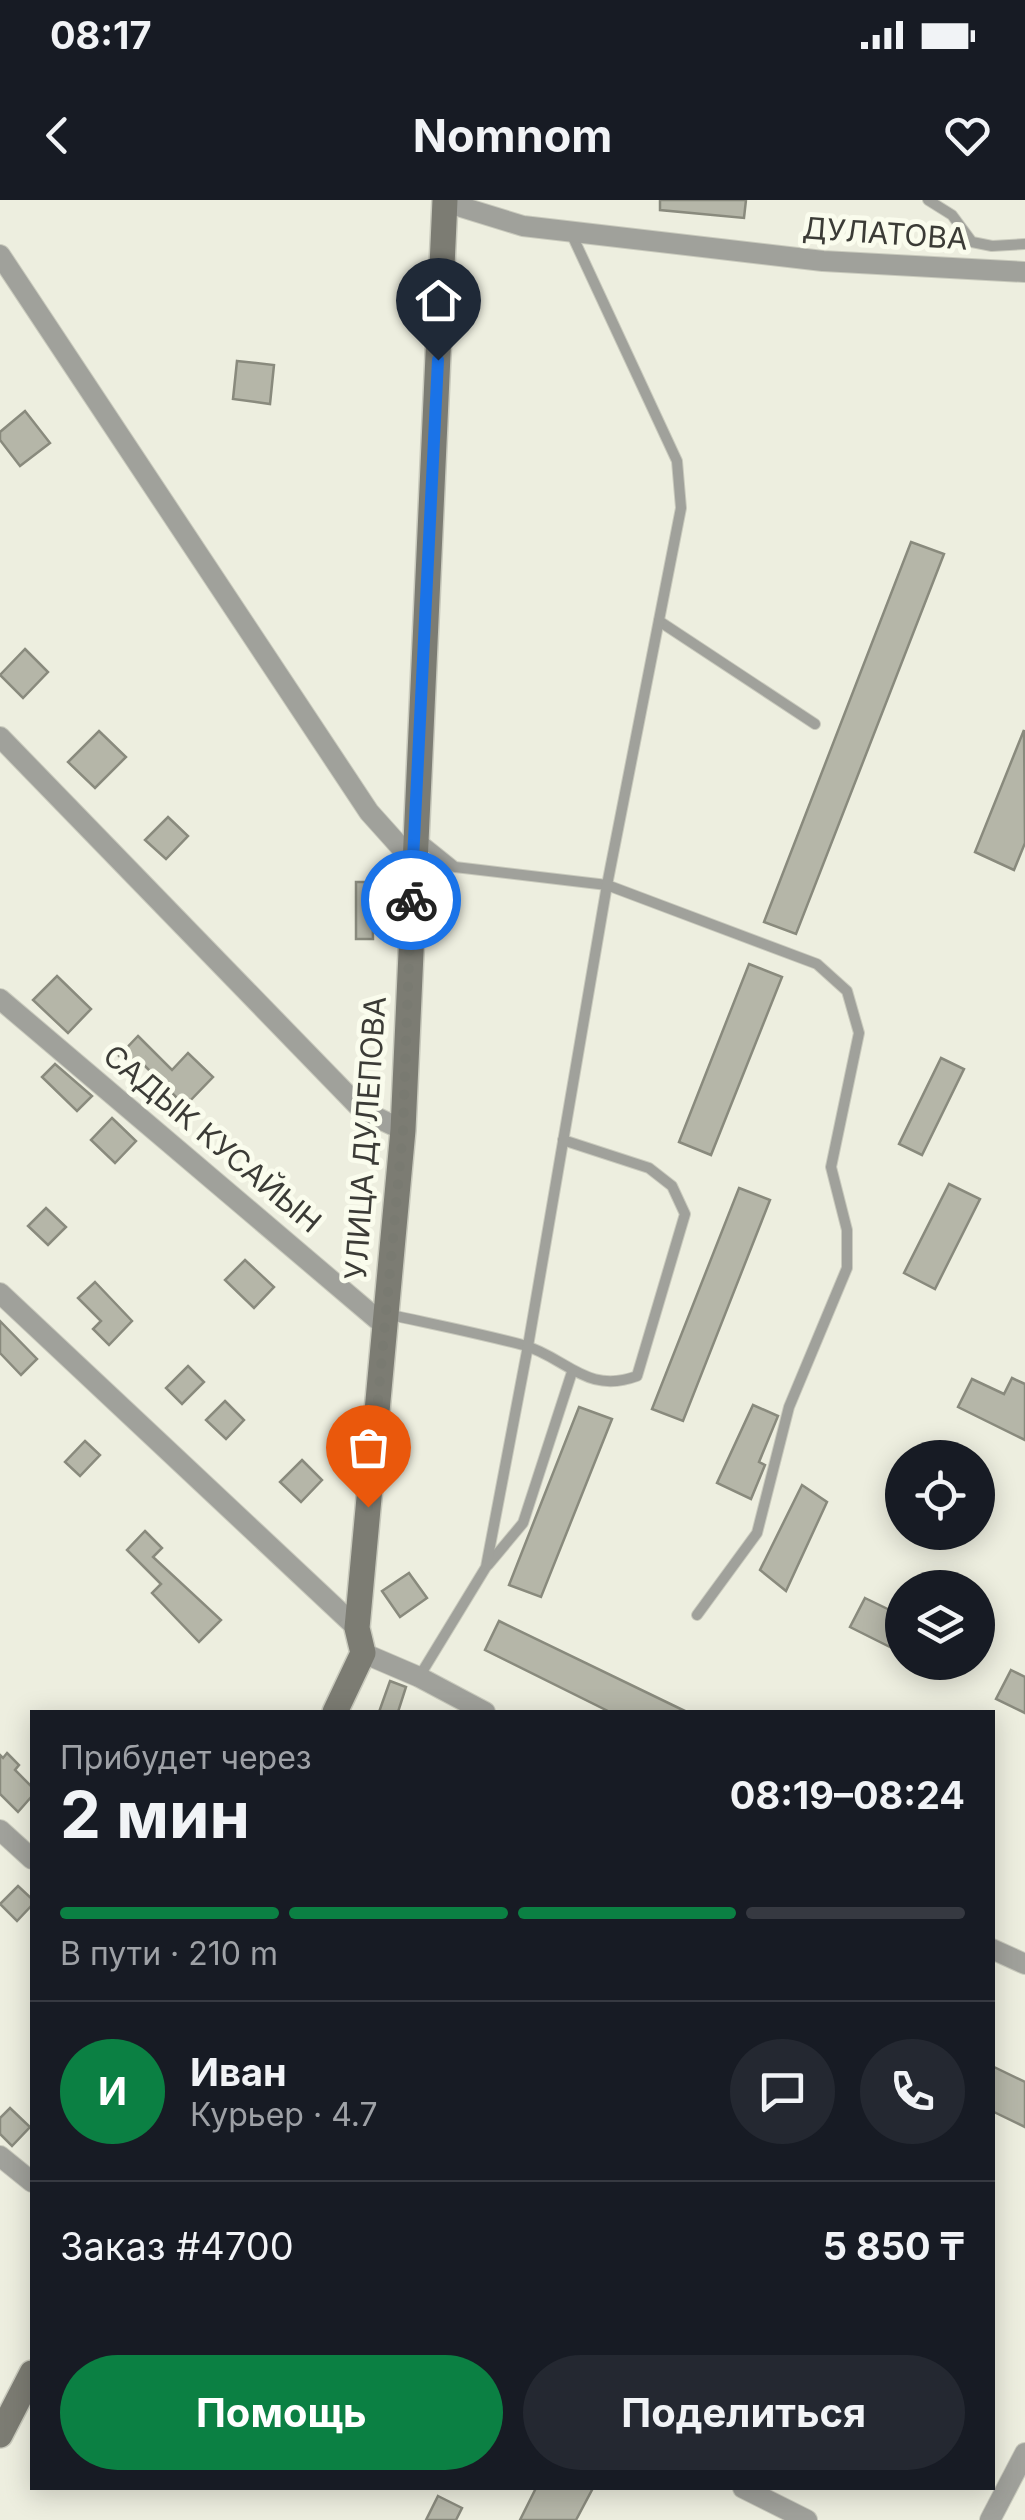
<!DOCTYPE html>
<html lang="ru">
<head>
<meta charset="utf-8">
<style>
  :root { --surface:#171b24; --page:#242831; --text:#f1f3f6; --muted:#9ea1a6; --line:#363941; --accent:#0b8043 }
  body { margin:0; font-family:Inter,sans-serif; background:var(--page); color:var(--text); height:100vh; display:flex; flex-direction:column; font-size:38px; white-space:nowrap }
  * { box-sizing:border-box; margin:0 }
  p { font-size:32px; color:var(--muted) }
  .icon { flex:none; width:55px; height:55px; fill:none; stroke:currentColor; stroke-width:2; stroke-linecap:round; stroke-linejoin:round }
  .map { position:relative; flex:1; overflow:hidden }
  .panel { position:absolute; left:30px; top:1510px; width:965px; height:780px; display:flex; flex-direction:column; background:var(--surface); border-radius:0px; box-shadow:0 5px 25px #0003 }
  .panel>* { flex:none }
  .controls { position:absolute; left:885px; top:1240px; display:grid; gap:20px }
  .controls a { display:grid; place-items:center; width:110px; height:110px; border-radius:50%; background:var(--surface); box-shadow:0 5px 25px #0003; font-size:50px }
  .pin { position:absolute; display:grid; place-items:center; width:85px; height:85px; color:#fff; margin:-102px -42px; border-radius:50% 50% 50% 0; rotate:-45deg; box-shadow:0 0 10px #0007 }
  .pin .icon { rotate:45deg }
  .courier { position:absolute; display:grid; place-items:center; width:100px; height:100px; margin:-50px; border:8px solid #1a73e8; border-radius:50%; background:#fff; color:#222; box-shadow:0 2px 12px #0007 }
  .headline em { font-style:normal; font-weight:700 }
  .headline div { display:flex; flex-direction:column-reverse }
  .headline { display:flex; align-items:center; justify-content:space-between; height:170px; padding:0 30px }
  h1 { font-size:65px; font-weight:700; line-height:75px }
  .bar { display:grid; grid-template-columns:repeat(4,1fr); gap:15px 10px; align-content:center; height:120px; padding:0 30px }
  .bar i { height:12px; border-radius:8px; background:var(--line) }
  .bar .current { background:var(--accent) }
  .bar p { grid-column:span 4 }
  .line { display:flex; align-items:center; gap:25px; padding:0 30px; border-top:2px solid var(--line) }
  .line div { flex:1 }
  .round { display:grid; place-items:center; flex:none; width:105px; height:105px; border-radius:52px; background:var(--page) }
  .action { display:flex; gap:20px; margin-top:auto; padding:20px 30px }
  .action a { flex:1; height:115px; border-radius:60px; background:var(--accent); color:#fff; font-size:40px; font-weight:700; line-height:115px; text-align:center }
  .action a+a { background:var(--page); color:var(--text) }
  .status { display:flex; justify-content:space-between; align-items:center; height:70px; padding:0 50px; background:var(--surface); direction:ltr }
  .status svg { height:28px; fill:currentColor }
  header { display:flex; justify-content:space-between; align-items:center; height:130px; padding:0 30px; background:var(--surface); font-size:45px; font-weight:700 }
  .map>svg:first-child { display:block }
  .building { fill:#b5b6a8; stroke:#898a7d; stroke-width:2.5 }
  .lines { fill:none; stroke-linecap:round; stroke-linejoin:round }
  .lane-casing { stroke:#c9cabd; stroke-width:12 }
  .street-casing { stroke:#c9cabd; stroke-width:22 }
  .secondary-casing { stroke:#c9cabd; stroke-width:28 }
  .lane { stroke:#a0a19b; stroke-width:10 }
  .street { stroke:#a0a19b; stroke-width:20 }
  .secondary { stroke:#7c7c73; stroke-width:25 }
  .done { stroke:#797a71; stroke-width:10; stroke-dasharray:0 18 }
  .route { stroke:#1a73e8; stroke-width:12 }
  .labels { text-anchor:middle; stroke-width:10; stroke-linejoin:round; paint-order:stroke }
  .street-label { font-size:30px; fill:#3b3b36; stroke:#fafced }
</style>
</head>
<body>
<div class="status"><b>08:17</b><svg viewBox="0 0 49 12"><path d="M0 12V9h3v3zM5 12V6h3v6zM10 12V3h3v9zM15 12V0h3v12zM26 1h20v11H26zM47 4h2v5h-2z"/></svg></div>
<header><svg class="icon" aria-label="back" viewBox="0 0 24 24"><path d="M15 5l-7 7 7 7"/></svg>Nomnom<svg class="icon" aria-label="heart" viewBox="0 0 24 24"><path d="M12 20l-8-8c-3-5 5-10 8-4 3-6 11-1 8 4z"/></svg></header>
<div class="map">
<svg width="1025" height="2320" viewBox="0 0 1025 2320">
  <rect width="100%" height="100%" fill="#edeedf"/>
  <!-- building -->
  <g class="building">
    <polygon points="660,0 746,0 744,18 660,10"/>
    <polygon points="237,161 274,165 270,204 233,199"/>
    <polygon points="25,211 50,243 20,266 0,240 0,232"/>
    <polygon points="911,342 944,354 796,734 764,722"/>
    <polygon points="25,449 48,472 23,498 0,475"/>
    <polygon points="1024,530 1025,643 1014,670 975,652"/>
    <polygon points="99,531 126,557 95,588 68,562"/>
    <polygon points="168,617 188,636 166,659 145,640"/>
    <polygon points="356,682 372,682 373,739 356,739"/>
    <polygon points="749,764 782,777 711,955 679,942"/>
    <polygon points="57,776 91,809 68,833 33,800"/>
    <polygon points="138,836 172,870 188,853 213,877 185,906 144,865 136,873 119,856"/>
    <polygon points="941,858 964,869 922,955 899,944"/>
    <polygon points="55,864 92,896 77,911 42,877"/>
    <polygon points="112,918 136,941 115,963 91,940"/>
    <polygon points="949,984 980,999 935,1089 904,1073"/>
    <polygon points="739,988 770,1000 683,1221 652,1209"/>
    <polygon points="46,1008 66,1027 48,1045 28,1026"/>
    <polygon points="245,1060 274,1087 254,1108 225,1080"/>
    <polygon points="95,1082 132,1121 109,1145 93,1129 101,1121 78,1098"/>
    <polygon points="0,1121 37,1159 21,1175 0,1153"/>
    <polygon points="188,1166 204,1182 182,1204 166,1188"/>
    <polygon points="1012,1178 1025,1184 1025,1240 958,1207 972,1179 1004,1194"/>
    <polygon points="225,1201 244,1220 226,1239 206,1220"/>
    <polygon points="753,1205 778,1216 759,1262 765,1265 751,1299 717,1283"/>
    <polygon points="579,1207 612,1219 541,1397 509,1385"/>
    <polygon points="85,1241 100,1255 80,1276 65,1262"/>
    <polygon points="302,1260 322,1280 301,1302 280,1282"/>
    <polygon points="802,1285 827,1302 786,1391 760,1370"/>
    <polygon points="145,1331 162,1348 153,1357 221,1420 199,1442 152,1393 161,1384 127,1350"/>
    <polygon points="409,1373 427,1398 400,1417 382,1391"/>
    <polygon points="865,1398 902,1416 902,1453 850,1427"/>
    <polygon points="499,1421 687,1512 610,1512 485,1450"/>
    <polygon points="1011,1470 1025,1477 1025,1513 996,1499"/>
    <polygon points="390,1481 406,1487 398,1512 379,1512"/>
    <polygon points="7,1553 19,1565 15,1570 32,1587 32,1596 18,1612 0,1594 0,1555 3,1558"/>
    <polygon points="18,1686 32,1699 32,1705 17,1721 0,1704"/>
    <polygon points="992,1866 1025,1882 1025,1927 992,1911"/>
    <polygon points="10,1908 30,1927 12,1946 0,1934 0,1918"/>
    <polygon points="536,2288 593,2288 576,2320 520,2320"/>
    <polygon points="438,2296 462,2308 456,2320 426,2320"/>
  </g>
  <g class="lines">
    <defs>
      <g id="lane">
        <polyline points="928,0 952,15 972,42 992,46 1025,44"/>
        <polyline points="659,421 815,524"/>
        <polyline points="419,638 455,667 607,685 817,764 847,791 859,833 831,967 847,1030 847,1068 789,1207 757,1333 697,1415"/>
        <path d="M 387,1114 C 432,1124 478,1133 523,1145 C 566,1157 586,1195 637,1176 L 685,1014 L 672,986 L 649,968 L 563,940"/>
        <polyline points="488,1365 523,1323 572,1172"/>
        <polyline points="419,1477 486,1367 528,1146 607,685 681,308 677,261 571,33"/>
      </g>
      <g id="street">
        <polyline points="445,2 523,26 823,61 1025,72"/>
        <polyline points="0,55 369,612 413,661"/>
        <polyline points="0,537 363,911 403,930"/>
        <polyline points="0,799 385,1126"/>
        <polyline points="0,1093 357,1428"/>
        <polyline points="363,1453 419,1477 485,1512"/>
        <polyline points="0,1630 32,1659"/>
        <polyline points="992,1749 1025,1764"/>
        <polyline points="0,1956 32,1982"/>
        <polyline points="743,2288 807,2320"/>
        <polyline points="990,2320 1025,2253"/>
      </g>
      <g id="secondary">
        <polyline points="335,1512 363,1453 357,1428 403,930 445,0"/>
        <polyline points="0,2235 32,2173"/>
      </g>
    </defs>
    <!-- lane casing -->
    <use href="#lane" class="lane-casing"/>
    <!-- street casing -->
    <use href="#street" class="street-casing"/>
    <!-- secondary casing -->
    <use href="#secondary" class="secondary-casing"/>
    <!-- lane -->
    <use href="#lane" class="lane"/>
    <!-- street -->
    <use href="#street" class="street"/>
    <!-- secondary -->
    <use href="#secondary" class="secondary"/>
  </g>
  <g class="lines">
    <!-- done -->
    <polyline class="done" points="368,1307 403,930 411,700"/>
    <!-- route -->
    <polyline class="route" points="411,700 438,160"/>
  </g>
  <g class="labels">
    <!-- street labels -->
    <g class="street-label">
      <text transform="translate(885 34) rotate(4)" y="10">ДУЛАТОВА</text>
      <text transform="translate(366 938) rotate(-86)" y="10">УЛИЦА ДУЛЕПОВА</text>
      <text transform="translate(212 939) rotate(40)" y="10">САДЫК КУСАЙЫН</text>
    </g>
  </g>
</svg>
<div class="controls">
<a><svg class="icon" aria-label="locate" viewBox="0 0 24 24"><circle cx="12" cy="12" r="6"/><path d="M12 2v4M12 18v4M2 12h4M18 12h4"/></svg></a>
<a><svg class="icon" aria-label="layers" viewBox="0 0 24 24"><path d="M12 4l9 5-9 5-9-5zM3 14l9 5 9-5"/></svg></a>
</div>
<div class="pin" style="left:368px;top:1307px;background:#ea580c"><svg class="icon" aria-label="bag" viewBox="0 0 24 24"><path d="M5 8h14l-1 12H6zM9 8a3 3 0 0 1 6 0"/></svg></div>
<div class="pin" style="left:438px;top:160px;background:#1f2937"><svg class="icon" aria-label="home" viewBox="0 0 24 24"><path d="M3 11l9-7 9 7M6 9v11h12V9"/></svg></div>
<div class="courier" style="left:411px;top:700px"><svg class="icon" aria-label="bike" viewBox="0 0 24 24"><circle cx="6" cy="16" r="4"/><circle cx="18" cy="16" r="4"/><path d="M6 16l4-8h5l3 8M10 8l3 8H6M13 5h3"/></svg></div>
<section class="panel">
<div class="headline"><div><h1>2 мин</h1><p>Прибудет через</p></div><em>08:19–08:24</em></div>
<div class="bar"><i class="current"></i><i class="current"></i><i class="current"></i><i></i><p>В пути · 210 m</p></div>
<div class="line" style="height:180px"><b class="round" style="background:var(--accent);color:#fff">И</b><div><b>Иван</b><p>Курьер · 4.7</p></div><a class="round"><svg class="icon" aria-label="chat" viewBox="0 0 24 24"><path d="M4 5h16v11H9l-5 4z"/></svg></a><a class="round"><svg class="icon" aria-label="phone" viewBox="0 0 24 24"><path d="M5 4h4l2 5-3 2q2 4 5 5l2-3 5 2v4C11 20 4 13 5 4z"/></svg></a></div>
<div class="line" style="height:130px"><div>Заказ #4700</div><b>5 850 ₸</b></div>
<div class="action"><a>Помощь</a><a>Поделиться</a></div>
</section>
</div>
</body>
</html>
